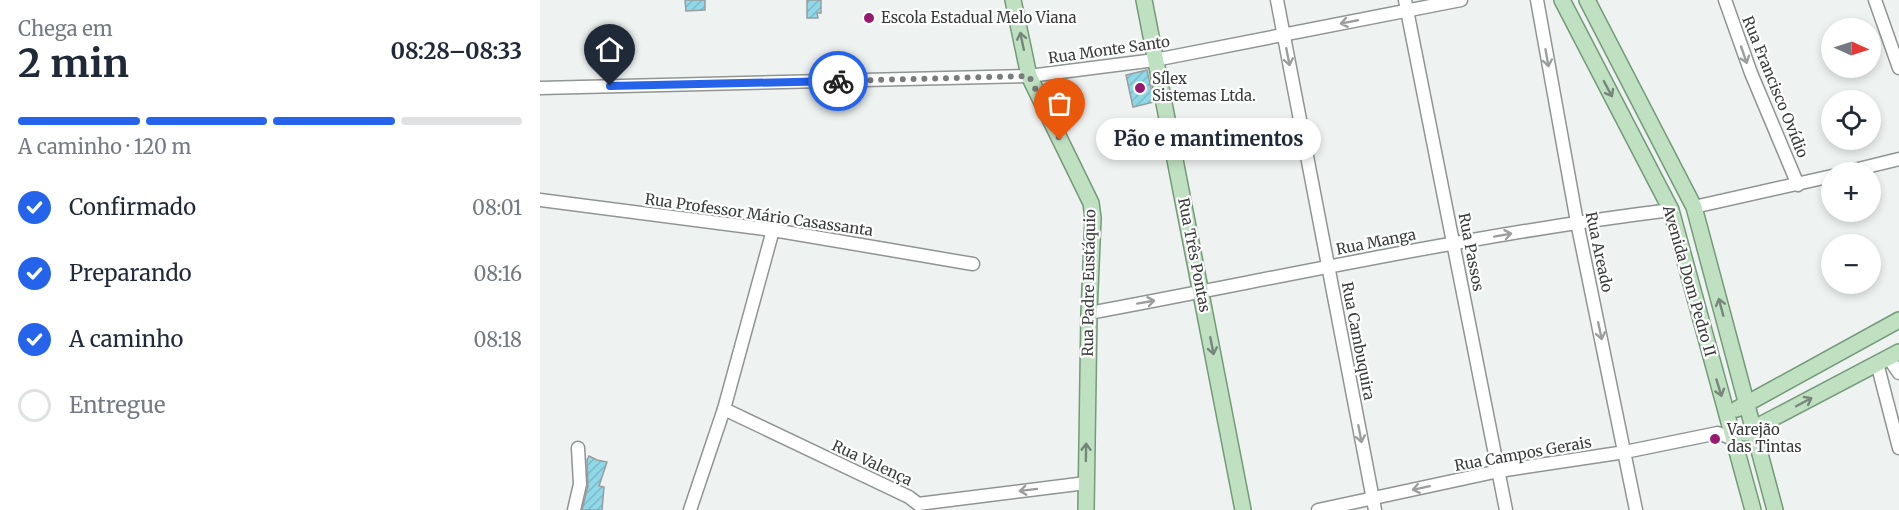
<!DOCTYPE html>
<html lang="pt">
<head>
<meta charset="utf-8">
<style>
  :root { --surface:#fff; --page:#f6f6f7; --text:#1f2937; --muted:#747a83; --line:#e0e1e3; --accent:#2563eb }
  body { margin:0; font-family:Merriweather,serif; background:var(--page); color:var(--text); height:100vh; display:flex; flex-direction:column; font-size:22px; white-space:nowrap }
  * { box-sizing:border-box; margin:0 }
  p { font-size:20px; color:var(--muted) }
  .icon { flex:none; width:33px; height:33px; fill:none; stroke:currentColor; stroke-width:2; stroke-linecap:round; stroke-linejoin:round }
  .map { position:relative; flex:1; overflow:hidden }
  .details { display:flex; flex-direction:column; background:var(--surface); width:540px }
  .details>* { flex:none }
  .needle { width:39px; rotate:93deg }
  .buttons { position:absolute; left:1281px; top:18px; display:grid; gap:12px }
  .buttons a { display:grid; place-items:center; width:60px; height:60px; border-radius:50%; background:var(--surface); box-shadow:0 3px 9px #0003; font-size:30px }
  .pin { position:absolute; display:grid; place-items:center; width:51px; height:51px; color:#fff; margin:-62px -26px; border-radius:50% 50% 50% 0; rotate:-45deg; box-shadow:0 0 6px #0007 }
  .pin .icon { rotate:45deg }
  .courier { position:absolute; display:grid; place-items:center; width:60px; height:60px; margin:-30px; border:4px solid #2563eb; border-radius:50%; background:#fff; color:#222; box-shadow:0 2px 8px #0007 }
  .bubble { position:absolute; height:42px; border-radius:21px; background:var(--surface); box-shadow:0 3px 9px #0003; font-size:20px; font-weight:700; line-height:42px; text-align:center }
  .headline em { font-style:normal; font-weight:700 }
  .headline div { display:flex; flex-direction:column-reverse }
  .headline { display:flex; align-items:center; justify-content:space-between; height:102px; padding:0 18px }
  h1 { font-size:39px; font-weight:700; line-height:45px }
  .bar { display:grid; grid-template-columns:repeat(4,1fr); gap:9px 6px; align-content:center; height:72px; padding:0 18px }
  .bar i { height:8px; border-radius:4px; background:var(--line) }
  .bar .selected { background:var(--accent) }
  .bar p { grid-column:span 4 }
  ol { padding:0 18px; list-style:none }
  li { display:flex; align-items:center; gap:18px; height:66px }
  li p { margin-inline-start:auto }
  li .icon { padding:6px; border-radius:50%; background:var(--accent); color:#fff; stroke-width:4 }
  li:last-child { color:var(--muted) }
  li i { width:33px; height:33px; border:3px solid var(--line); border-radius:50% }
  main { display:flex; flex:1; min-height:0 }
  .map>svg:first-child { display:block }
  .building { fill:url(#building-hatch); stroke:#999d9f; stroke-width:1.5 }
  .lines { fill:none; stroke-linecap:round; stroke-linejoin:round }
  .minor-casing { stroke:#909493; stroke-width:15 }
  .major-casing { stroke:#749a78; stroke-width:18 }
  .minor { stroke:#fff; stroke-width:12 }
  .major { stroke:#bfe1c2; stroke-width:15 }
  .oneway { stroke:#9c9e9e }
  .oneway2 { stroke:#768678 }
  .done { stroke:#797c7c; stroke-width:6; stroke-dasharray:0 10.8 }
  .route { stroke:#2563eb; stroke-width:8 }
  .poi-dot { fill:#99196f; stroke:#fff; stroke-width:2 }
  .labels { text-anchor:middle; stroke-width:4.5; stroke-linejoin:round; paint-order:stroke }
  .poi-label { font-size:15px; fill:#3a3c3c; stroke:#fff; text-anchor:start }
  .street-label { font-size:15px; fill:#3a3c3c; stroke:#fff }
</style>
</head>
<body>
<main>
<section class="details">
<div class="headline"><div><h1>2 min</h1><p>Chega em</p></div><em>08:28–08:33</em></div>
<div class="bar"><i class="selected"></i><i class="selected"></i><i class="selected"></i><i></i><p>A caminho · 120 m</p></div>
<ol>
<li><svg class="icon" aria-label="check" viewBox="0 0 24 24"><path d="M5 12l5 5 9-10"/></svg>Confirmado<p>08:01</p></li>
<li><svg class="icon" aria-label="check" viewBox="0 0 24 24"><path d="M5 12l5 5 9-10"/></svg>Preparando<p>08:16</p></li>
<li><svg class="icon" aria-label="check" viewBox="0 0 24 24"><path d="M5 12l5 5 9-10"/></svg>A caminho<p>08:18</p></li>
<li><i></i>Entregue</li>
</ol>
</section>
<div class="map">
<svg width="1359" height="510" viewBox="0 0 1359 510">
  <defs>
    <pattern id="building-hatch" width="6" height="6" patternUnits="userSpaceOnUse" patternTransform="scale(1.5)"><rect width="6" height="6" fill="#8fd8e8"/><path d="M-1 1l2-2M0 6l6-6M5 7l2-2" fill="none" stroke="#7cbac8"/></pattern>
  </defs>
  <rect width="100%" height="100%" fill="#eef3f2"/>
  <!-- building -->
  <g class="building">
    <polygon points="145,0 165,0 165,10 146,11"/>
    <polygon points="267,0 281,0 281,13 277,13 278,18 267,18"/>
    <polygon points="607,70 614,102 593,107 586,75"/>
    <polygon points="49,456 57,460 67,462 59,486 64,487 62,510 42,510 48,486 47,460"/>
  </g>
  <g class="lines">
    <defs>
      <g id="minor">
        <polyline points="737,0 835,510"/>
        <polyline points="865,0 966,510"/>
        <polyline points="997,0 1037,222 1096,510"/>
        <polyline points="1185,0 1211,73 1258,185"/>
        <polyline points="1335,0 1359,68"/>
        <polyline points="0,88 489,76 615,60 921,0"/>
        <polyline points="1306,172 1359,159"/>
        <polyline points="0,200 233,230 433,264"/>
        <polyline points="1154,207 1292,176"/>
        <path d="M 549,313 C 743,277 935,234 1131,210"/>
        <polyline points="1348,357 1359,373"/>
        <polyline points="1337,363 1359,448"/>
        <polyline points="184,409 369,497 378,504"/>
        <polyline points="378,504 546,483"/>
        <polyline points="34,510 40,484 38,448"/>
        <polyline points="150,510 184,409 233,230"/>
        <polyline points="778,510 959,471 1085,452 1178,433 1193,439"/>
      </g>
      <g id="major">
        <polyline points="473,0 489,76 551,203 553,218 549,313 546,510"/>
        <polyline points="604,0 703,510"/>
        <polyline points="1022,0 1131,210 1213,510"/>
        <polyline points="1047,0 1154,207 1235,510"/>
        <polyline points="1197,409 1359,320"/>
        <polyline points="1205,433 1359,352"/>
      </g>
    </defs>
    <!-- minor casing -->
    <use href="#minor" class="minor-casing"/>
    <!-- major casing -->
    <use href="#major" class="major-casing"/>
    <!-- minor -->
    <use href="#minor" class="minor"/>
    <!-- major -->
    <use href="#major" class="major"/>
  </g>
  <!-- one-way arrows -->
  <defs><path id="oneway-shaft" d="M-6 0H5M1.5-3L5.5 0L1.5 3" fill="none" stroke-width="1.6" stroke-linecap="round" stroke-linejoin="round" transform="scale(1.5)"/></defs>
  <g class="oneway">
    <use href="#oneway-shaft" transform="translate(809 22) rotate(169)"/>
    <use href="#oneway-shaft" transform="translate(1204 55) rotate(71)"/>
    <use href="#oneway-shaft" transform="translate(748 57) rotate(79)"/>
    <use href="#oneway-shaft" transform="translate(1007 58) rotate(80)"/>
    <use href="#oneway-shaft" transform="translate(963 235) rotate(-10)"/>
    <use href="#oneway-shaft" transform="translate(606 302) rotate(-10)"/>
    <use href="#oneway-shaft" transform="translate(1060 331) rotate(78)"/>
    <use href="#oneway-shaft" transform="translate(820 434) rotate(79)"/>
    <use href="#oneway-shaft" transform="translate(881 488) rotate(168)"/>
    <use href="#oneway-shaft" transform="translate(488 490) rotate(173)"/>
  </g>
  <g class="oneway2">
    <use href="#oneway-shaft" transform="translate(482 41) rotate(-102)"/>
    <use href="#oneway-shaft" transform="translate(1068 89) rotate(62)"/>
    <use href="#oneway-shaft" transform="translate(1181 307) rotate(-105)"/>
    <use href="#oneway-shaft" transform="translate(672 346) rotate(79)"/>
    <use href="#oneway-shaft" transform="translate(1179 388) rotate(73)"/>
    <use href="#oneway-shaft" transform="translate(1264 402) rotate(-28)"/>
    <use href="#oneway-shaft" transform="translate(546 452) rotate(-89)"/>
  </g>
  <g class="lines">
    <!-- done -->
    <polyline class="done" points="298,81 489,76 520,140"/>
    <!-- route -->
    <polyline class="route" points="70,86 298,81"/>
  </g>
  <!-- markers -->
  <g class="poi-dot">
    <circle cx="329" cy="18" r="6"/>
    <circle cx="600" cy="88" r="6"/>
    <circle cx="1175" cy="439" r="6"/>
  </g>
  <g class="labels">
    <!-- poi labels -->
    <g class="poi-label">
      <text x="341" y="23">Escola Estadual Melo Viana</text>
      <text x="612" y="84">Sílex<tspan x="612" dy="17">Sistemas Ltda.</tspan></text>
      <text x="1187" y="435">Varejão<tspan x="1187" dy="17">das Tintas</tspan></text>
    </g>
    <!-- street labels -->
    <g class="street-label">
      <text transform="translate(569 50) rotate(-8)" y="5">Rua Monte Santo</text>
      <text transform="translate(1235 87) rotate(68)" y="5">Rua Francisco Ovídio</text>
      <text transform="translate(219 215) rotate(8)" y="5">Rua Professor Mário Casassanta</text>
      <text transform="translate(836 242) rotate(-11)" y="5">Rua Manga</text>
      <text transform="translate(931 252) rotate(79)" y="5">Rua Passos</text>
      <text transform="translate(1059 252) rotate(78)" y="5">Rua Areado</text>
      <text transform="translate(654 255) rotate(79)" y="5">Rua Três Pontas</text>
      <text transform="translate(1149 281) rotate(74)" y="5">Avenida Dom Pedro II</text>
      <text transform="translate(549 283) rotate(-89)" y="5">Rua Padre Eustáquio</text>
      <text transform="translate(818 341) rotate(79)" y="5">Rua Cambuquira</text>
      <text transform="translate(983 454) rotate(-10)" y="5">Rua Campos Gerais</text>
      <text transform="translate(332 463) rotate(25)" y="5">Rua Valença</text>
    </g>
  </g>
</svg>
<div class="buttons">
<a><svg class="needle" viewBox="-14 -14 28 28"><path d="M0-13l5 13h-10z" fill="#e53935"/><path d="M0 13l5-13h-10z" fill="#747a83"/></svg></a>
<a><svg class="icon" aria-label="locate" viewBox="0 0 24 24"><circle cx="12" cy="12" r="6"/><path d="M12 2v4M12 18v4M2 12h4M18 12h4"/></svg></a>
<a>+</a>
<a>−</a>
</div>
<div class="pin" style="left:520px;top:140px;background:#ea580c"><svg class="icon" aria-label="bag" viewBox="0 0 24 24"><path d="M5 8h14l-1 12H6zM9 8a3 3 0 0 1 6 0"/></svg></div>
<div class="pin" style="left:70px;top:86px;background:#1f2937"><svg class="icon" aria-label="home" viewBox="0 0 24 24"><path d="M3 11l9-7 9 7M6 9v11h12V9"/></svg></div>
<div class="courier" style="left:298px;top:81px"><svg class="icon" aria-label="bike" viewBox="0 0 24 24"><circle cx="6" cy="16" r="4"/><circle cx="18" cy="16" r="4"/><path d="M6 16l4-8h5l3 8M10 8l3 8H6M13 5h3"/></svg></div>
<div class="bubble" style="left:556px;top:118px;width:225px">Pão e mantimentos</div>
</div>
</main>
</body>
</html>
